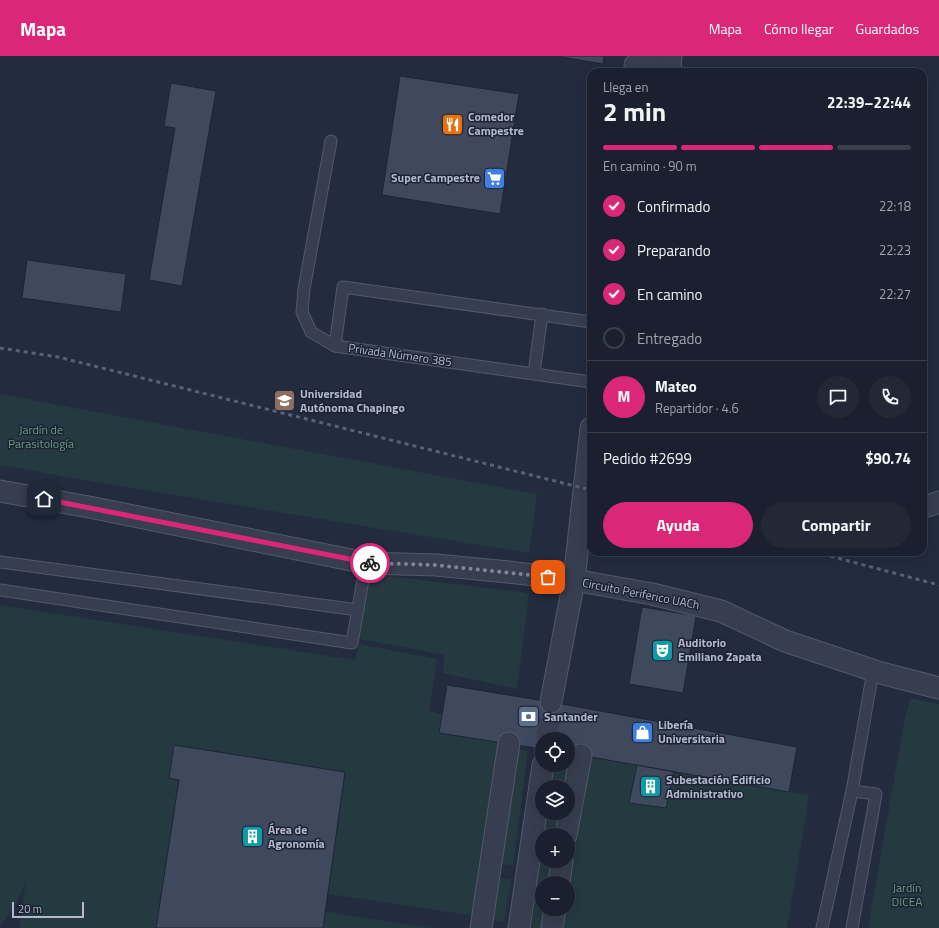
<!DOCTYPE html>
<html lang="es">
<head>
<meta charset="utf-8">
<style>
  :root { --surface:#1a202f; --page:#232837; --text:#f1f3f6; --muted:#9fa3aa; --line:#383e4b; --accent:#db2777 }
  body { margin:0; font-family:"Titillium Web",sans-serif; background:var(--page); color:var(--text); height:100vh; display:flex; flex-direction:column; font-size:15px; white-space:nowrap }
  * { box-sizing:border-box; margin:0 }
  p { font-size:13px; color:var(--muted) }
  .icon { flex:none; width:22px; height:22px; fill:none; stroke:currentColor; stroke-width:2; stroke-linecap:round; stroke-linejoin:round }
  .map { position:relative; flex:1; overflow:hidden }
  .drawer { position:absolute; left:587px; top:12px; width:340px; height:488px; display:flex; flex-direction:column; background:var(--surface); border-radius:12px; box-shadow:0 4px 16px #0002,0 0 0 1px var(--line) }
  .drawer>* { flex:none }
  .controls { position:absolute; left:535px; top:676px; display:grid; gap:8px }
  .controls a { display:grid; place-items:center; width:40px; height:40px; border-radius:50%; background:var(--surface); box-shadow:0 4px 16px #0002,0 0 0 1px var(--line); font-size:20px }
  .scale { position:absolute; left:12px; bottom:10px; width:72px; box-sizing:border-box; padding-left:4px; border:2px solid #b3b9ca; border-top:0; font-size:11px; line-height:14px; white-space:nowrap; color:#b3b9ca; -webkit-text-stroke:3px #1c2334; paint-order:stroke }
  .pin { position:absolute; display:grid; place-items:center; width:34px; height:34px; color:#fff; margin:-17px; border-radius:8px; box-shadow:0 2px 6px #0006 }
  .courier { position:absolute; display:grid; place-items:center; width:40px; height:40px; margin:-20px; border:3px solid #db2777; border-radius:50%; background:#fff; color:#222; box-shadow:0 1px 5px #0007 }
  .head em { font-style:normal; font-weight:700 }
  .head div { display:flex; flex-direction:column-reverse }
  .head { display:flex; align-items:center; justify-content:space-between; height:68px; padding:0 16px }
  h1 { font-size:26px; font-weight:700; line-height:30px }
  .bar { display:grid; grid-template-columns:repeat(4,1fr); gap:6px 4px; align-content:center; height:48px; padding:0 16px }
  .bar i { height:5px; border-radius:3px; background:var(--line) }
  .bar .selected { background:var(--accent) }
  .bar p { grid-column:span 4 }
  .line { display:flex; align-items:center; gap:10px; padding:0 16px; border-top:1px solid var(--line) }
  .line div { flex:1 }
  .round { display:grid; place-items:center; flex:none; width:42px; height:42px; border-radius:21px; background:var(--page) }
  ol { padding:0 16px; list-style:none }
  li { display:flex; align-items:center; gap:12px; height:44px }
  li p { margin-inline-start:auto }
  li .icon { padding:4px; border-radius:50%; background:var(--accent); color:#fff; stroke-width:4 }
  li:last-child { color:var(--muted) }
  li i { width:22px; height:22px; border:2px solid var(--line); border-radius:50% }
  .cta { display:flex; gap:8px; margin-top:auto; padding:8px 16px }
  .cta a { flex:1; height:46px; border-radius:24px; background:var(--accent); color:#fff; font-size:16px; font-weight:700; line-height:46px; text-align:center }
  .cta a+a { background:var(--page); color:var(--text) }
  header { display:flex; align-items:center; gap:24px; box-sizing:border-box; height:56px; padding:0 20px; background:var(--accent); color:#fff }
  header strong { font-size:19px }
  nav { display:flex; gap:22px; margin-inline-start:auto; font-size:14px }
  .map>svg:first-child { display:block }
  .green { fill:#253940 }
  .building { fill:#3f495e; stroke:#1e2536 }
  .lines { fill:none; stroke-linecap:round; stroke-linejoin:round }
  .street-tunnel { stroke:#394054; stroke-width:21; stroke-dasharray:21 10; stroke-linecap:butt }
  .lane-casing { stroke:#52596a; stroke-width:13 }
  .street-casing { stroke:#52596a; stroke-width:23 }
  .lane { stroke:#373e4f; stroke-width:11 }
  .street { stroke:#373e4f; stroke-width:21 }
  .rail { stroke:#596176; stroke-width:3; stroke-dasharray:4 4; stroke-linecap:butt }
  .done { stroke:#818799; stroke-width:4; stroke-dasharray:0 7.2 }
  .route { stroke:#db2777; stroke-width:5 }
  .labels { text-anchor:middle; stroke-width:3; stroke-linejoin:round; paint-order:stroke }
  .poi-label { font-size:12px; font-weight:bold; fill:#b3b9ca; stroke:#1c2334; text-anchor:start }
  .street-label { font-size:12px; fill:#b3b9ca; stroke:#1c2334 }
  .park-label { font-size:12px; fill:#6a9c7c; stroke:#1c2334 }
</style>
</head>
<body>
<header>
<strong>Mapa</strong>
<nav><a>Mapa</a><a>Cómo llegar</a><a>Guardados</a></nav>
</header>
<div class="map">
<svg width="939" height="872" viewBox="0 0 939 872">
  <rect width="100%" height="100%" fill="#232b3f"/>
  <!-- green -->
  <g class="green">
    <polygon points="0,338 537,438 529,497 107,428 0,409"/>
    <polygon points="371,518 529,537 517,633 443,617 444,599 359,583"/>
    <polygon points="0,549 355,604 359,588 437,603 429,655 442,658 509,687 483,861 328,838 345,716 175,689 169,722 179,724 156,872 19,872 26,825 14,852 0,870"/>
    <polygon points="910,642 939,648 939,872 868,872 904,667"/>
    <polygon points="513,692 528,695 513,810 497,807"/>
    <polygon points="581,699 637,709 629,747 666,752 674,716 809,739 787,872 552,872 555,853 568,853 568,779"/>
    <polygon points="568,702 572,703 568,731 550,731 553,709 568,709"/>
    <polygon points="547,757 564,757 561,779 544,779"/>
    <polygon points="542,792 542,805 556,805 553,827 542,827 542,853 549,853 546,872 531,872"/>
    <polygon points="496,822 511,823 504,866 490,864"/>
    <polygon points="326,856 432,872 323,872"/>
  </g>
  <!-- building -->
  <g class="building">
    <polygon points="556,0 604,0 603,8"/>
    <polygon points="400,20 519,38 500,158 382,139"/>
    <polygon points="171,27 216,35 182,230 149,224 175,72 164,70"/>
    <polygon points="27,204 126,218 121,256 22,242"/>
    <polygon points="642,551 696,560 683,637 629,628"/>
    <polygon points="447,629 551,646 797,691 789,736 568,697 568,683 542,683 542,693 439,677"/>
    <polygon points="174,689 345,716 323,872 156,872 179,724 169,722"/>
    <polygon points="637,709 674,716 666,752 629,747"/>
  </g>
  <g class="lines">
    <!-- street-tunnel -->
    <polyline class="street-tunnel" points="547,683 551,646"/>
    <defs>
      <g id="lane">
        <polyline points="331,85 304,233 302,256 311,276 335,290"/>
        <polyline points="591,266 343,231 335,290 591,326"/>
        <polyline points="534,317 542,258"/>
        <polyline points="0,506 358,554"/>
        <polyline points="0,534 352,587 366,507"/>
        <polyline points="822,872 852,735 873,615"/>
        <polyline points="852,872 876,738 852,735"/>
      </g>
      <g id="street">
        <polyline points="635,9 661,0"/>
        <polyline points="670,16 671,0"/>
        <polyline points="0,435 89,451 366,507 436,509 508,516 574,524 652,538 721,555 785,585 881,617 939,632"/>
        <polyline points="923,450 928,450 939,446"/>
        <polyline points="551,646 574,524 591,372"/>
        <polyline points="566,779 581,699"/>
        <polyline points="559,827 562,805"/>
        <polyline points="481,872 509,687"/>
        <polyline points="519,872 543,709"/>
        <polyline points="552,872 555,853"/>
      </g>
    </defs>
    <!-- lane casing -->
    <use href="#lane" class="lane-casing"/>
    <!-- street casing -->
    <use href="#street" class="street-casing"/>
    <!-- lane -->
    <use href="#lane" class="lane"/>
    <!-- street -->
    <use href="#street" class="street"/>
    <!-- rail -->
    <g class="rail">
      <polyline points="0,292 58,301 591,434"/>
      <polyline points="815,496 939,529"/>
    </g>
  </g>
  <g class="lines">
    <!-- done -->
    <polyline class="done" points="370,507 436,509 548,521"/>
    <!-- route -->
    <polyline class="route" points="44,443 370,507"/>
  </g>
  <!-- icons -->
  <defs>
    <symbol id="restaurant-square" viewBox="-11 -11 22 22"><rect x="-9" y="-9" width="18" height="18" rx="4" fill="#e8710a" stroke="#1c2334"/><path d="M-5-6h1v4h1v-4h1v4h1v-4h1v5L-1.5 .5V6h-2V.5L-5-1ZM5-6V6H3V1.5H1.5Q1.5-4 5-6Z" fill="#fff"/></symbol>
    <symbol id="supermarket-square" viewBox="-11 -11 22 22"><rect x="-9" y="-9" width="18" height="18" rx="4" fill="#3f7fe0" stroke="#1c2334"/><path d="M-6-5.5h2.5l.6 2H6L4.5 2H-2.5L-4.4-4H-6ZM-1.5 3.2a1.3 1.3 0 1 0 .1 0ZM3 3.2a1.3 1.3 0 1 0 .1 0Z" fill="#fff"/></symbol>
    <symbol id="university-square" viewBox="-11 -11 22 22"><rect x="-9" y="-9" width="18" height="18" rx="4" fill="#8d6e63" stroke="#1c2334"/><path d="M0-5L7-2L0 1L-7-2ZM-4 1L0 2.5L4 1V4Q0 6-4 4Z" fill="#fff"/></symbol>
    <symbol id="theatre-square" viewBox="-11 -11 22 22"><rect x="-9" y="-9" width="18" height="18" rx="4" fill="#0f9aa8" stroke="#1c2334"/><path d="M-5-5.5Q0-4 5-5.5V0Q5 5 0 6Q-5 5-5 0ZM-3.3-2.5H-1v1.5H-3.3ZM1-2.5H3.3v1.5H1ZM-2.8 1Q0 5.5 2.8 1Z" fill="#fff"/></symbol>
    <symbol id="bank-square" viewBox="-11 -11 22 22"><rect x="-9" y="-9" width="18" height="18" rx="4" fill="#5c6f8a" stroke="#1c2334"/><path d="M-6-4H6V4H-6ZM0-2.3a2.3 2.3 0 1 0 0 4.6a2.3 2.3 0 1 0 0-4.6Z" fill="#fff"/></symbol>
    <symbol id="shop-square" viewBox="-11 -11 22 22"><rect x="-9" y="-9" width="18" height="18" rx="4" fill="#3f7fe0" stroke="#1c2334"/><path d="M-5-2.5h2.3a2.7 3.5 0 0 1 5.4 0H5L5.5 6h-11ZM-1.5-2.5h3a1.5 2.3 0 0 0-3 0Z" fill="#fff"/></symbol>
    <symbol id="building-square" viewBox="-11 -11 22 22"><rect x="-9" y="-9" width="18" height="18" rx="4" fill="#0f9aa8" stroke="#1c2334"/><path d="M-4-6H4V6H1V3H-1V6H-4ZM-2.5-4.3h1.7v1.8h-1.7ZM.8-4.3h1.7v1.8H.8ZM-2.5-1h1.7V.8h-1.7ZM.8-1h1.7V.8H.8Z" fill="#fff"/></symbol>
  </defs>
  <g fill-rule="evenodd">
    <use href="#restaurant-square" x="440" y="56" width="25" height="25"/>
    <use href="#supermarket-square" x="482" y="110" width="25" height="25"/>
    <use href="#university-square" x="272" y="332" width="25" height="25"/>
    <use href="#theatre-square" x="650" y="582" width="25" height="25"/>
    <use href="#bank-square" x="516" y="648" width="25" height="25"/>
    <use href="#shop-square" x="630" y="664" width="25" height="25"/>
    <use href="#building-square" x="638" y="718" width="25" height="25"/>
    <use href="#building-square" x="240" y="768" width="25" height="25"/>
  </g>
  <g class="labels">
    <!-- poi labels -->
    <g class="poi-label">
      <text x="468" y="65">Comedor<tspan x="468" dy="14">Campestre</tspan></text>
      <text x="480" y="126" text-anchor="end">Super Campestre</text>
      <text x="300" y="342">Universidad<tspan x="300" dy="14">Autónoma Chapingo</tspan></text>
      <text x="678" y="591">Auditorio<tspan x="678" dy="14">Emiliano Zapata</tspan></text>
      <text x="544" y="665">Santander</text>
      <text x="658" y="673">Libería<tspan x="658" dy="14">Universitaria</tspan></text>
      <text x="666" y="728">Subestación Edificio<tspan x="666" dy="14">Administrativo</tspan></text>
      <text x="268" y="778">Área de<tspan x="268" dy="14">Agronomía</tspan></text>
    </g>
    <!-- street labels -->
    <g class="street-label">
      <text transform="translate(400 299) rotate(8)" y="4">Privada Número 385</text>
      <text transform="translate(641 538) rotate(11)" y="4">Circuito Periferico UACh</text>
    </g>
    <!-- park labels -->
    <g class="park-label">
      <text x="41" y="378">Jardín de<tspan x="41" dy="14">Parasitología</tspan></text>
      <text x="907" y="836">Jardín<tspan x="907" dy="14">DICEA</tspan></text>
    </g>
  </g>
</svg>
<div class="controls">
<a><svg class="icon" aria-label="locate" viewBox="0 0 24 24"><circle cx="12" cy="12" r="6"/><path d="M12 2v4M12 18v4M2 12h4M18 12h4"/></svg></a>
<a><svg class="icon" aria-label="layers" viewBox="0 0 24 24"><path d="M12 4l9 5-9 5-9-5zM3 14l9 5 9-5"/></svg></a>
<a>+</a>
<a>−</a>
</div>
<div class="scale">20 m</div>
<div class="pin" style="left:548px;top:521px;background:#ea580c"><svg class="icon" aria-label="bag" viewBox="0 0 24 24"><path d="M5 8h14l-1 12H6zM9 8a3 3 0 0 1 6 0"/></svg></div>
<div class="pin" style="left:44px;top:443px;background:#1f2937"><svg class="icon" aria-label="home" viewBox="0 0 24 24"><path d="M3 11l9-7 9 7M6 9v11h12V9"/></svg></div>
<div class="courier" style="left:370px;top:507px"><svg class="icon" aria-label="bike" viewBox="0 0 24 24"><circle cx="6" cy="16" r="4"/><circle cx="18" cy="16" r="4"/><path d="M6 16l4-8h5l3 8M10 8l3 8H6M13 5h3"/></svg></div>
<section class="drawer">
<div class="head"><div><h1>2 min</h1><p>Llega en</p></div><em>22:39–22:44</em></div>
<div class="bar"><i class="selected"></i><i class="selected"></i><i class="selected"></i><i></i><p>En camino · 90 m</p></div>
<ol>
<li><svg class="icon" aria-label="check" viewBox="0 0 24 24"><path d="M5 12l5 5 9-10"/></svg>Confirmado<p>22:18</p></li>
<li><svg class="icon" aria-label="check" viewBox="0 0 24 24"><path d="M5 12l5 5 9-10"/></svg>Preparando<p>22:23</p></li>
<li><svg class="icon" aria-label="check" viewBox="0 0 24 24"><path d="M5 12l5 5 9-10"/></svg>En camino<p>22:27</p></li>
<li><i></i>Entregado</li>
</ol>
<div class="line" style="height:72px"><b class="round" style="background:var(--accent);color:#fff">M</b><div><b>Mateo</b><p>Repartidor · 4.6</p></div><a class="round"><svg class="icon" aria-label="chat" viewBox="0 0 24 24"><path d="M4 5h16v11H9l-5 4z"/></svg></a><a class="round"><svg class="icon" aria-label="phone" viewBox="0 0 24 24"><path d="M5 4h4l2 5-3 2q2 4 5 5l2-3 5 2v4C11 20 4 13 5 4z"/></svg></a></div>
<div class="line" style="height:52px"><div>Pedido #2699</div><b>$90.74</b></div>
<div class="cta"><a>Ayuda</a><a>Compartir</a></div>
</section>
</div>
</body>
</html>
